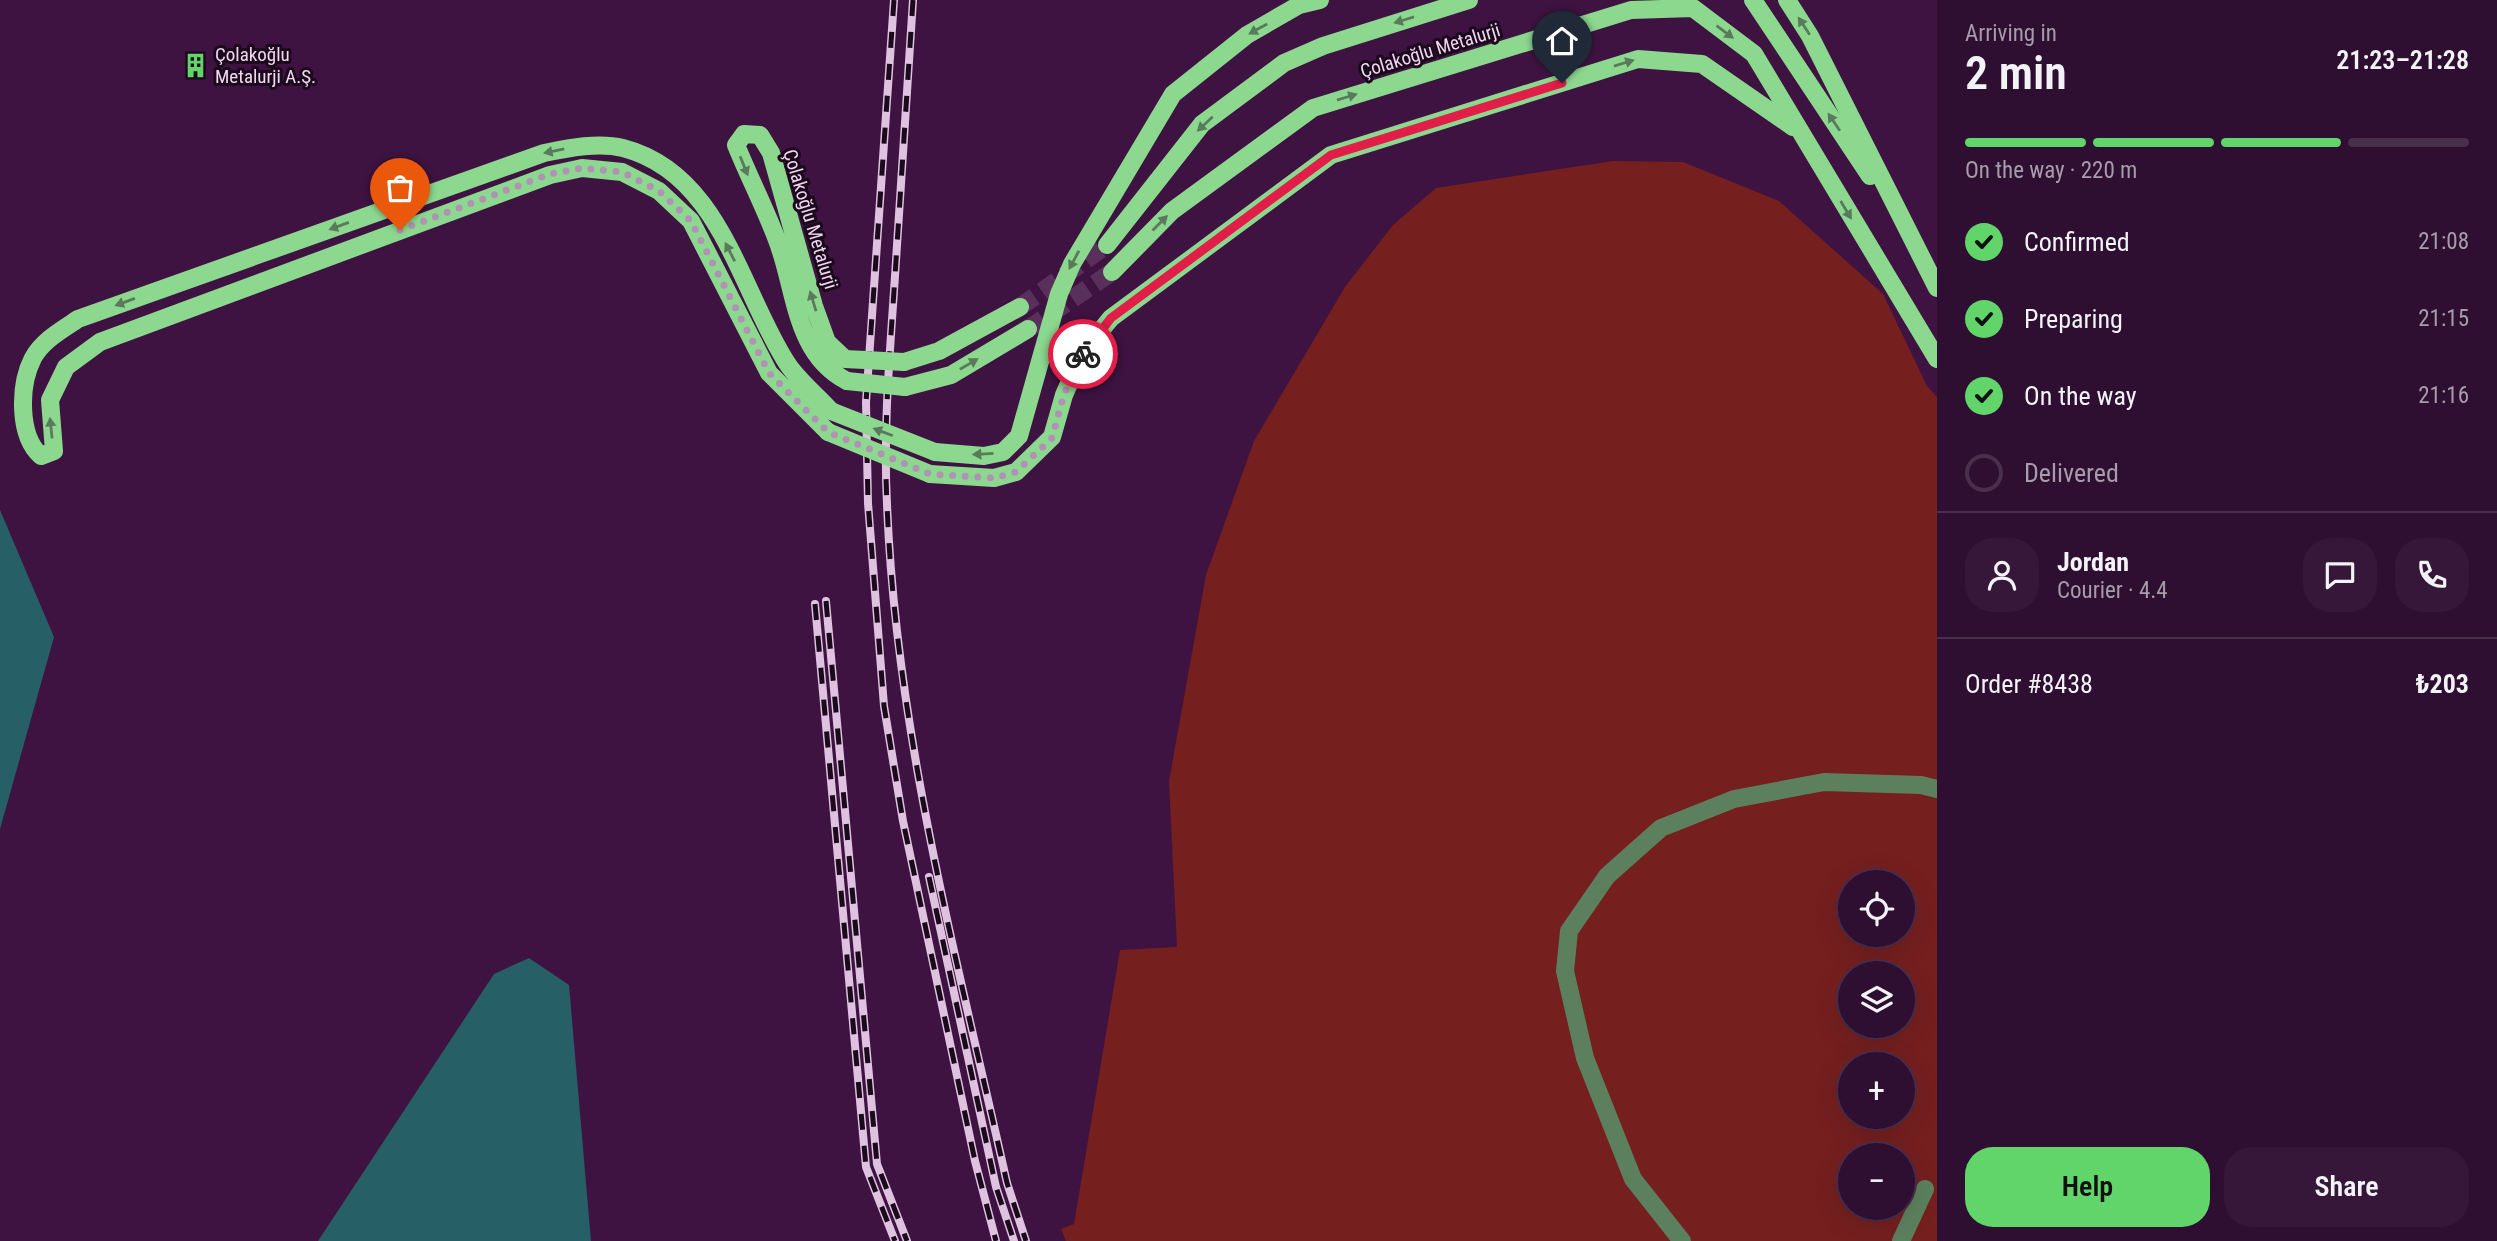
<!DOCTYPE html>
<html lang="en">
<head>
<meta charset="utf-8">
<style>
  :root { --surface:#2e0e31; --page:#361739; --text:#f1f3f6; --muted:#a79cab; --line:#492e4d; --accent:#61d56a }
  body { margin:0; font-family:"Roboto Condensed",sans-serif; background:var(--page); color:var(--text); height:100vh; display:flex; flex-direction:column; font-size:26px; white-space:nowrap }
  * { box-sizing:border-box; margin:0 }
  p { font-size:23px; color:var(--muted) }
  .icon { flex:none; width:38px; height:38px; fill:none; stroke:currentColor; stroke-width:2; stroke-linecap:round; stroke-linejoin:round }
  .map { position:relative; flex:1; overflow:hidden }
  .panel { display:flex; flex-direction:column; background:var(--surface); width:560px }
  .panel>* { flex:none }
  .buttons { position:absolute; left:1838px; top:870px; display:grid; gap:14px }
  .buttons a { display:grid; place-items:center; width:77px; height:77px; border-radius:50%; background:var(--surface); box-shadow:0 7px 28px #0002,0 0 0 2px var(--line); font-size:35px }
  .pin { position:absolute; display:grid; place-items:center; width:60px; height:60px; color:#fff; margin:-72px -30px; border-radius:50% 50% 50% 0; rotate:-45deg; box-shadow:0 0 7px #0007 }
  .pin .icon { rotate:45deg }
  .courier { position:absolute; display:grid; place-items:center; width:70px; height:70px; margin:-35px; border:5px solid #e11d48; border-radius:50%; background:#fff; color:#222; box-shadow:0 2px 9px #0007 }
  .headline em { font-style:normal; font-weight:600 }
  .headline div { display:flex; flex-direction:column-reverse }
  .headline { display:flex; align-items:center; justify-content:space-between; height:119px; padding:0 28px }
  h1 { font-size:46px; font-weight:600; line-height:52px }
  .bar { display:grid; grid-template-columns:repeat(4,1fr); gap:10px 7px; align-content:center; height:84px; padding:0 28px }
  .bar i { height:9px; border-radius:5px; background:var(--line) }
  .bar .active { background:var(--accent) }
  .bar p { grid-column:span 4 }
  .line { display:flex; align-items:center; gap:18px; padding:0 28px; border-top:2px solid var(--line) }
  .line div { flex:1 }
  .round { display:grid; place-items:center; flex:none; width:74px; height:74px; border-radius:28px; background:var(--page) }
  ol { padding:0 28px; list-style:none }
  li { display:flex; align-items:center; gap:21px; height:77px }
  li p { margin-inline-start:auto }
  li .icon { padding:7px; border-radius:50%; background:var(--accent); color:#111; stroke-width:4 }
  li:last-child { color:var(--muted) }
  li i { width:38px; height:38px; border:4px solid var(--line); border-radius:50% }
  .action { display:flex; gap:14px; margin-top:auto; padding:14px 28px }
  .action a { flex:1; height:80px; border-radius:28px; background:var(--accent); color:#111; font-size:28px; font-weight:600; line-height:80px; text-align:center }
  .action a+a { background:var(--page); color:var(--text) }
  main { display:flex; flex:1; min-height:0 }
  .map>svg:first-child { display:block }
  .green { fill:#751f1f; fill-rule:evenodd }
  .water { fill:#265f65 }
  .lines { fill:none; stroke-linecap:round; stroke-linejoin:round }
  .major-tunnel { stroke:#59305c; stroke-width:18; stroke-dasharray:18 9; stroke-linecap:butt }
  .minor { stroke:#5c805d; stroke-width:18 }
  .major { stroke:#8cd88f; stroke-width:18 }
  .rail-casing { stroke:#dec2df; stroke-width:8 }
  .rail { stroke:#1b091c; stroke-width:5; stroke-dasharray:16; stroke-linecap:butt }
  .major-bridge { stroke:#8cd88f; stroke-width:18 }
  .oneway { fill:#597b5b }
  .done { stroke:#b292b4; stroke-width:7; stroke-dasharray:0 12.6 }
  .route { stroke:#e11d48; stroke-width:9 }
  .labels { text-anchor:middle; stroke-width:6; stroke-linejoin:round; paint-order:stroke }
  .street-label { font-size:19px; fill:#f1d7f2; stroke:#1b091c }
  .poi-label { font-size:19px; fill:#f1d7f2; stroke:#1b091c; text-anchor:start }
</style>
</head>
<body>
<main>
<div class="map">
<svg width="1937" height="1241" viewBox="0 0 1937 1241">
  <rect width="100%" height="100%" fill="#3e1341"/>
  <!-- green -->
  <path class="green" d="M 1613,161 L 1683,162 L 1779,201 L 1883,294 L 1927,386 L 1937,397 L 1937,1241 L 1066,1241 L 1061,1229 L 1074,1224 L 1120,950 L 1177,947 L 1169,781 L 1206,575 L 1254,441 L 1345,287 L 1393,225 L 1436,188 ZM 1850,882 L 1902,882 L 1902,934 L 1850,934 ZM 1850,973 L 1902,973 L 1902,1026 L 1850,1026 ZM 1850,1064 L 1902,1064 L 1902,1116 L 1850,1116 ZM 1850,1155 L 1902,1155 L 1902,1208 L 1850,1208 Z"/>
  <!-- water -->
  <g class="water">
    <polygon points="0,510 54,637 0,829"/>
    <polygon points="529,958 569,985 591,1241 318,1241 494,974"/>
  </g>
  <g class="lines">
    <!-- major-tunnel -->
    <g class="major-tunnel">
      <polyline points="1020,307 1107,245"/>
      <polyline points="1028,329 1112,272"/>
    </g>
    <!-- minor -->
    <g class="minor">
      <polyline points="1682,1241 1633,1179 1585,1058 1565,971 1569,931 1607,876 1661,828 1734,799 1824,782 1921,785 1937,789"/>
      <polyline points="1901,1241 1925,1189"/>
    </g>
    <!-- major -->
    <g class="major">
      <polyline points="1753,0 1870,176"/>
      <polyline points="1787,0 1810,36 1937,288"/>
      <polyline points="1107,245 1202,124 1284,63 1323,46 1469,0"/>
      <polyline points="1112,272 1172,211 1313,108 1631,10 1693,8 1754,54 1937,359"/>
      <path d="M 845,359 L 827,342 L 814,306 L 771,153 L 760,135 L 744,134 L 736,145 C 749,177 765,208 777,240 C 796,289 794,354 847,381"/>
      <polyline points="904,362 939,351 1020,307"/>
      <polyline points="905,387 951,375 1028,329"/>
      <path d="M 828,432 L 769,373 L 691,221 L 659,191 L 622,172 L 582,168 L 550,175 L 100,342 L 66,367 L 50,400 L 54,451 L 41,456 C 18,436 19,385 33,358 C 43,340 62,330 78,319 L 544,153 C 569,148 598,142 623,148 C 719,173 739,286 785,360 C 796,379 817,395 831,411"/>
      <polyline points="935,452 984,456 1003,452 1019,436 1059,294 1072,264 1173,94 1247,35 1299,5 1320,0"/>
      <polyline points="930,474 994,478 1016,472 1052,437 1064,395 1083,352 1111,318 1331,155 1638,59 1702,64 1793,127"/>
    </g>
    <defs>
      <g id="rail">
        <polyline points="894,0 866,402 868,503 884,706 903,821 975,1161 996,1241"/>
        <path d="M 913,0 C 907,92 901,184 895,276 C 890,352 883,428 887,504 C 896,734 957,959 1007,1183 L 1026,1241"/>
        <polyline points="826,601 877,1164 907,1241"/>
        <polyline points="815,604 866,1167 895,1241"/>
        <polyline points="929,877 996,1187 1014,1241"/>
      </g>
    </defs>
    <!-- rail casing -->
    <use href="#rail" class="rail-casing"/>
    <!-- rail -->
    <use href="#rail" class="rail"/>
    <!-- major-bridge -->
    <g class="major-bridge">
      <polyline points="845,359 904,362"/>
      <polyline points="847,381 905,387"/>
      <polyline points="831,411 935,452"/>
      <polyline points="828,432 930,474"/>
    </g>
  </g>
  <!-- one-way arrows -->
  <defs><path id="oneway-solid" d="M-6-.8H1V-3.2L6.5 0L1 3.2V.8H-6Z" transform="scale(1.75)"/></defs>
  <g class="oneway">
    <use href="#oneway-solid" transform="translate(1404 20) rotate(163)"/>
    <use href="#oneway-solid" transform="translate(1804 26) rotate(-123)"/>
    <use href="#oneway-solid" transform="translate(1258 29) rotate(151)"/>
    <use href="#oneway-solid" transform="translate(1725 32) rotate(37)"/>
    <use href="#oneway-solid" transform="translate(1624 63) rotate(-17)"/>
    <use href="#oneway-solid" transform="translate(1347 97) rotate(-17)"/>
    <use href="#oneway-solid" transform="translate(1834 122) rotate(-124)"/>
    <use href="#oneway-solid" transform="translate(1205 124) rotate(137)"/>
    <use href="#oneway-solid" transform="translate(554 151) rotate(168)"/>
    <use href="#oneway-solid" transform="translate(744 166) rotate(68)"/>
    <use href="#oneway-solid" transform="translate(1846 210) rotate(59)"/>
    <use href="#oneway-solid" transform="translate(1160 223) rotate(-45)"/>
    <use href="#oneway-solid" transform="translate(339 226) rotate(160)"/>
    <use href="#oneway-solid" transform="translate(730 252) rotate(-117)"/>
    <use href="#oneway-solid" transform="translate(1074 260) rotate(118)"/>
    <use href="#oneway-solid" transform="translate(813 301) rotate(-107)"/>
    <use href="#oneway-solid" transform="translate(125 302) rotate(160)"/>
    <use href="#oneway-solid" transform="translate(969 364) rotate(-30)"/>
    <use href="#oneway-solid" transform="translate(51 428) rotate(-96)"/>
    <use href="#oneway-solid" transform="translate(883 432) rotate(-159)"/>
    <use href="#oneway-solid" transform="translate(983 454) rotate(177)"/>
  </g>
  <g class="lines">
    <!-- done -->
    <polyline class="done" points="400,230 550,174 582,168 622,172 659,191 691,221 769,373 828,432 930,474 994,478 1016,472 1052,438 1064,394 1083,354"/>
    <!-- route -->
    <polyline class="route" points="1083,354 1111,318 1331,155 1562,83"/>
  </g>
  <!-- icons -->
  <defs>
    <symbol id="building-bare" viewBox="-9 -9 18 18"><path d="M-4-6H4V6H1V3H-1V6H-4ZM-2.5-4.3h1.7v1.8h-1.7ZM.8-4.3h1.7v1.8H.8ZM-2.5-1h1.7V.8h-1.7ZM.8-1h1.7V.8H.8Z" fill="#61d56a" stroke="#1b091c" stroke-width="2.5" paint-order="stroke"/></symbol>
  </defs>
  <g fill-rule="evenodd">
    <use href="#building-bare" x="178" y="48" width="35" height="35"/>
  </g>
  <g class="labels">
    <!-- street labels -->
    <g class="street-label">
      <text transform="translate(1430 50) rotate(-17)" y="7">Çolakoğlu Metalurji</text>
      <text transform="translate(811 219) rotate(73)" y="7">Çolakoğlu Metalurji</text>
    </g>
    <!-- poi labels -->
    <g class="poi-label">
      <text x="215" y="61">Çolakoğlu<tspan x="215" dy="22">Metalurji A.Ş.</tspan></text>
    </g>
  </g>
</svg>
<div class="buttons">
<a><svg class="icon" aria-label="locate" viewBox="0 0 24 24"><circle cx="12" cy="12" r="6"/><path d="M12 2v4M12 18v4M2 12h4M18 12h4"/></svg></a>
<a><svg class="icon" aria-label="layers" viewBox="0 0 24 24"><path d="M12 4l9 5-9 5-9-5zM3 14l9 5 9-5"/></svg></a>
<a>+</a>
<a>−</a>
</div>
<div class="pin" style="left:400px;top:230px;background:#ea580c"><svg class="icon" aria-label="bag" viewBox="0 0 24 24"><path d="M5 8h14l-1 12H6zM9 8a3 3 0 0 1 6 0"/></svg></div>
<div class="pin" style="left:1562px;top:83px;background:#1f2937"><svg class="icon" aria-label="home" viewBox="0 0 24 24"><path d="M3 11l9-7 9 7M6 9v11h12V9"/></svg></div>
<div class="courier" style="left:1083px;top:354px"><svg class="icon" aria-label="bike" viewBox="0 0 24 24"><circle cx="6" cy="16" r="4"/><circle cx="18" cy="16" r="4"/><path d="M6 16l4-8h5l3 8M10 8l3 8H6M13 5h3"/></svg></div>
</div>
<section class="panel">
<div class="headline"><div><h1>2 min</h1><p>Arriving in</p></div><em>21:23–21:28</em></div>
<div class="bar"><i class="active"></i><i class="active"></i><i class="active"></i><i></i><p>On the way · 220 m</p></div>
<ol>
<li><svg class="icon" aria-label="check" viewBox="0 0 24 24"><path d="M5 12l5 5 9-10"/></svg>Confirmed<p>21:08</p></li>
<li><svg class="icon" aria-label="check" viewBox="0 0 24 24"><path d="M5 12l5 5 9-10"/></svg>Preparing<p>21:15</p></li>
<li><svg class="icon" aria-label="check" viewBox="0 0 24 24"><path d="M5 12l5 5 9-10"/></svg>On the way<p>21:16</p></li>
<li><i></i>Delivered</li>
</ol>
<div class="line" style="height:126px"><a class="round"><svg class="icon" aria-label="person" viewBox="0 0 24 24"><circle cx="12" cy="8" r="4"/><path d="M4 21q1-7 8-7t8 7"/></svg></a><div><b>Jordan</b><p>Courier · 4.4</p></div><a class="round"><svg class="icon" aria-label="chat" viewBox="0 0 24 24"><path d="M4 5h16v11H9l-5 4z"/></svg></a><a class="round"><svg class="icon" aria-label="phone" viewBox="0 0 24 24"><path d="M5 4h4l2 5-3 2q2 4 5 5l2-3 5 2v4C11 20 4 13 5 4z"/></svg></a></div>
<div class="line" style="height:91px"><div>Order #8438</div><b>₺203</b></div>
<div class="action"><a>Help</a><a>Share</a></div>
</section>
</main>
</body>
</html>
